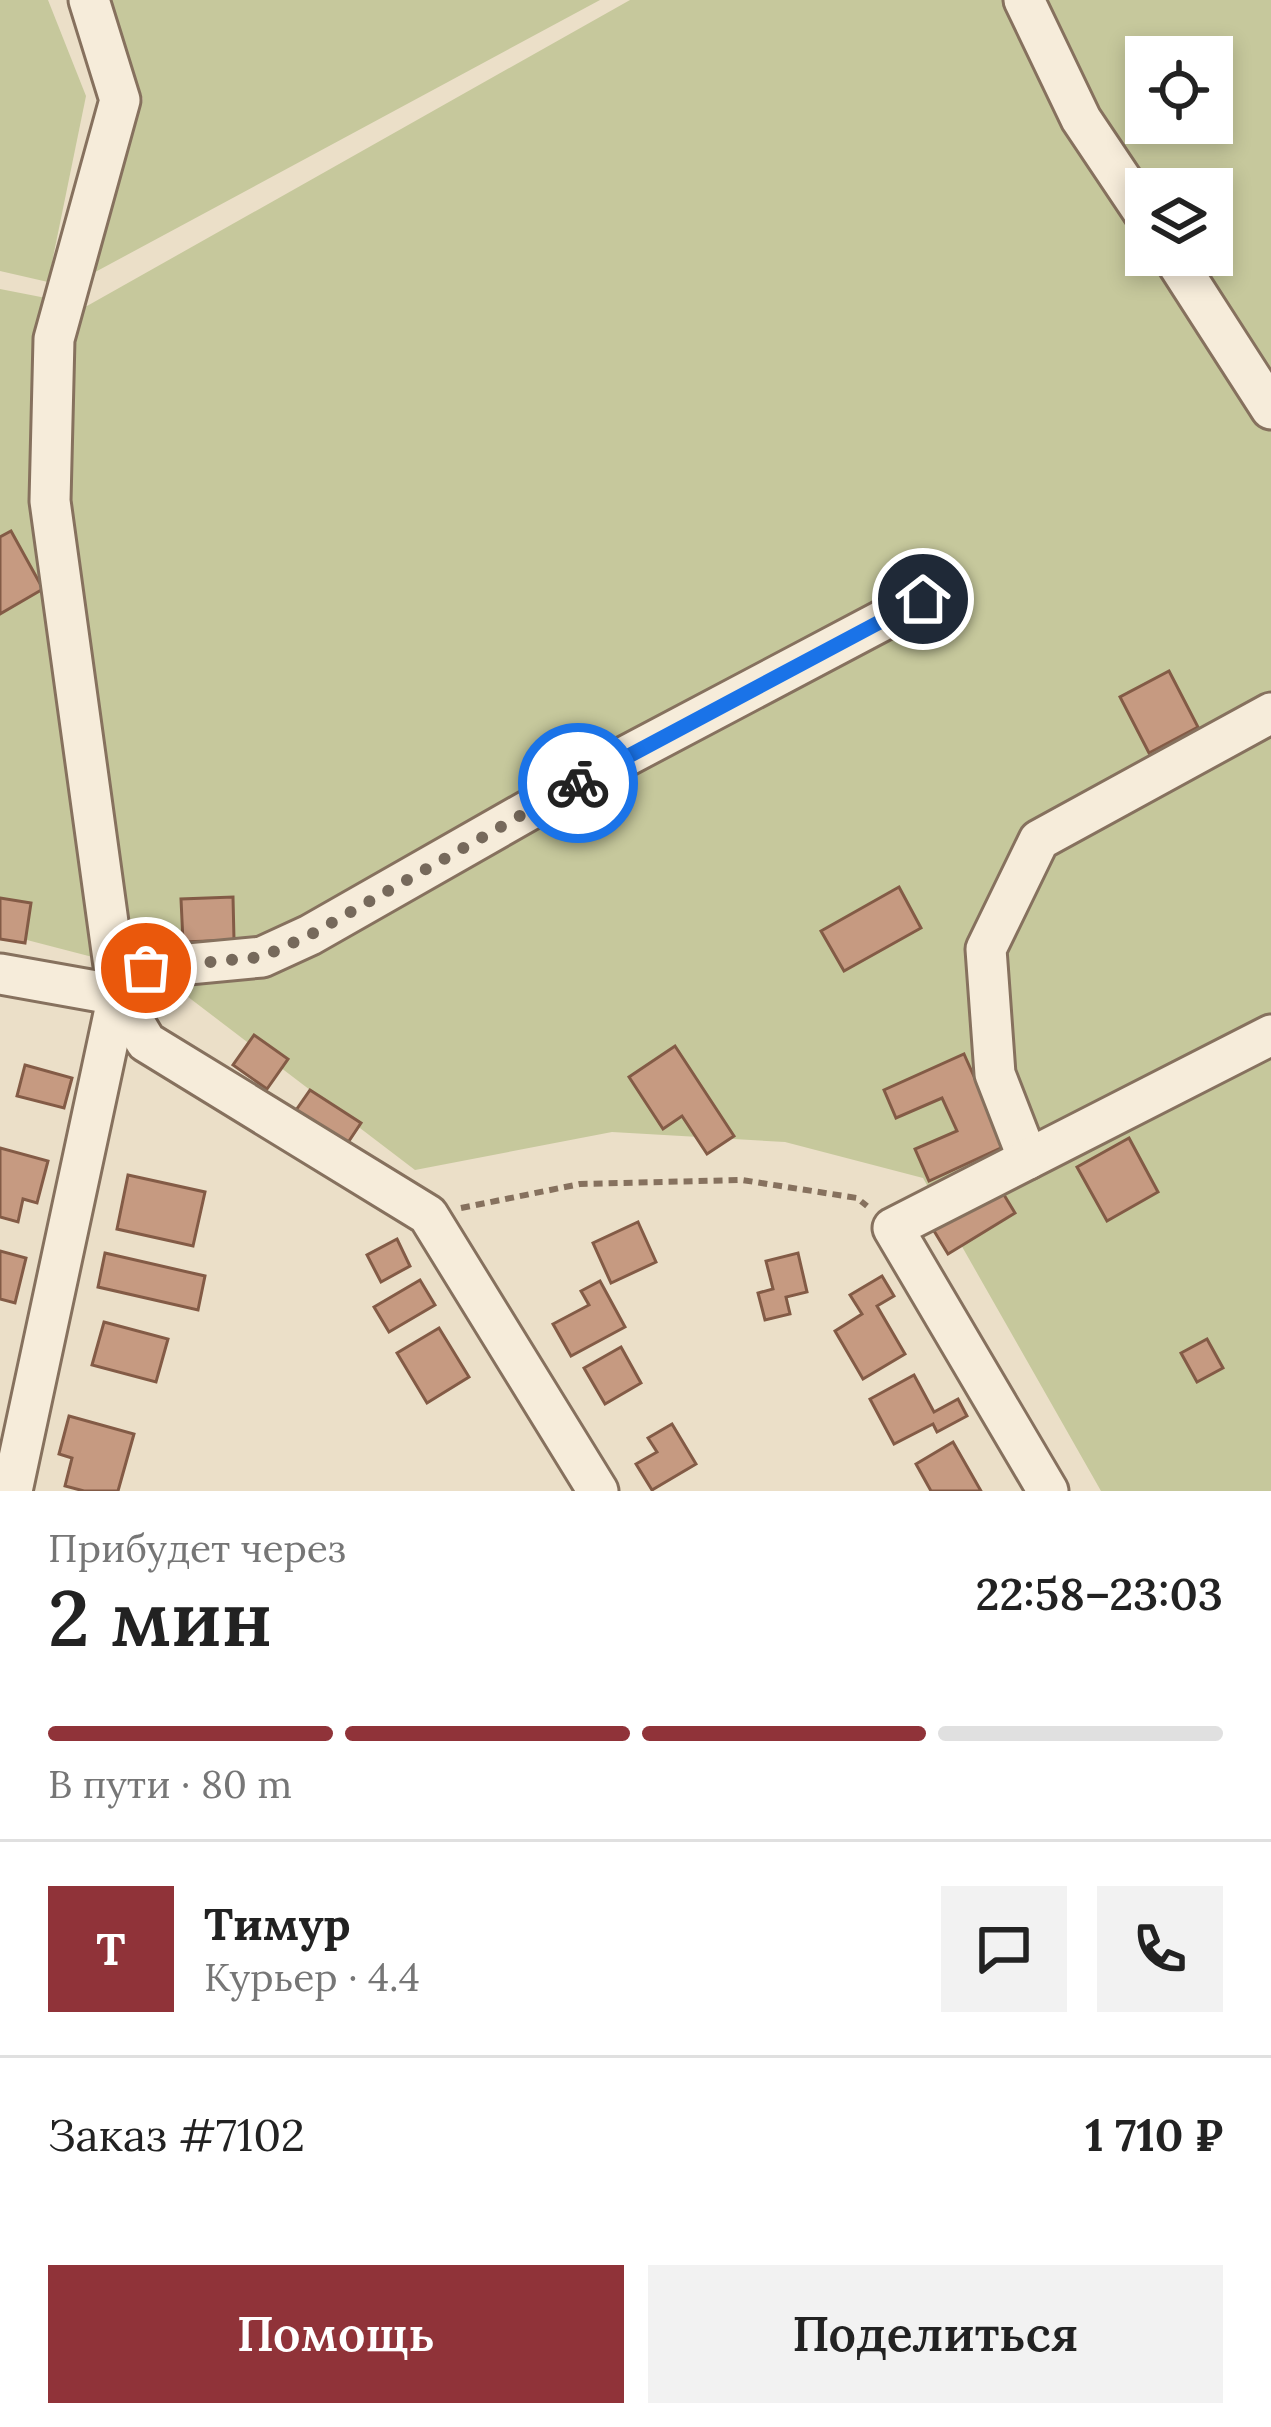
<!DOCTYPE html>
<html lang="ru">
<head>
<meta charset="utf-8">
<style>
  :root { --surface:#fff; --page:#f2f2f2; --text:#222; --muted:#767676; --line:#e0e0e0; --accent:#903339 }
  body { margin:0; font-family:Lora,serif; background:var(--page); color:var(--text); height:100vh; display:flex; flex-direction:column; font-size:45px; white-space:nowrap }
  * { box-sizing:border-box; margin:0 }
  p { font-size:39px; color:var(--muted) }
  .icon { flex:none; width:66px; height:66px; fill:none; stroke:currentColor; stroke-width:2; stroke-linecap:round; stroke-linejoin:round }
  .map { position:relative; height:1491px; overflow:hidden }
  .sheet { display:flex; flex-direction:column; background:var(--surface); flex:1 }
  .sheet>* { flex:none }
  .tools { position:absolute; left:1125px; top:36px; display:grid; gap:24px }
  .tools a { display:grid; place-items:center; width:108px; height:108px; border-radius:0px; background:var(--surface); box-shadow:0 6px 18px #0003; font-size:60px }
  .pin { position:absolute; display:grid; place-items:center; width:102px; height:102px; color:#fff; margin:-51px; border:6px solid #fff; border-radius:50%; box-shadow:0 3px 12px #0007 }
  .courier { position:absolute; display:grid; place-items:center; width:120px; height:120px; margin:-60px; border:9px solid #1a73e8; border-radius:50%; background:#fff; color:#222; box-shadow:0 3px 15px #0007 }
  .headline em { font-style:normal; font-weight:600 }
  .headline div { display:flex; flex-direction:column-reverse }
  .headline { display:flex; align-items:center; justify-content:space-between; height:204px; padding:0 48px }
  h1 { font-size:78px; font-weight:600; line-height:90px }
  .bar { display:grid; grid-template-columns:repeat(4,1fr); gap:18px 12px; align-content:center; height:144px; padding:0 48px }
  .bar i { height:15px; border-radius:9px; background:var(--line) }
  .bar .selected { background:var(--accent) }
  .bar p { grid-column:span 4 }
  .line { display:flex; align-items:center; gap:30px; padding:0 48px; border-top:3px solid var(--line) }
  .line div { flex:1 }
  .round { display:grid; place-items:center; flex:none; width:126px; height:126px; border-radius:0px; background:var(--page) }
  .button { display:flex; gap:24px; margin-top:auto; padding:24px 48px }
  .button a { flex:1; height:138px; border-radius:0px; background:var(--accent); color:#fff; font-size:48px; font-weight:600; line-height:138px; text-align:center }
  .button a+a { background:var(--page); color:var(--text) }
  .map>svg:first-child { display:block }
  .green { fill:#c6c89c; fill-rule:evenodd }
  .building { fill:#c69a81; stroke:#835b46; stroke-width:3 }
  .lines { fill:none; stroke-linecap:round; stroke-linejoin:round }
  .minor-casing { stroke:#86715e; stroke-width:45 }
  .path { stroke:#86715e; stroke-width:6; stroke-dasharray:9 6; stroke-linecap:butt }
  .minor { stroke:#f6ecda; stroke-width:39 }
  .done { stroke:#76695b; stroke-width:12; stroke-dasharray:0 21.6 }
  .route { stroke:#1a73e8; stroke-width:15 }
</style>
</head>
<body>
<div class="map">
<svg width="1271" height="1491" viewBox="0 0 1271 1491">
  <rect width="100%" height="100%" fill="#ebdfc8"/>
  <!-- green -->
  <g class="green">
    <polygon points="0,0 48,0 86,96 48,282 0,271"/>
    <polygon points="109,0 600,0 86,277 143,99"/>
    <path d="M 630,0 L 1271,0 L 1271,1491 L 1101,1491 L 923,1178 L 785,1142 L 612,1132 L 415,1170 L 158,974 L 0,933 L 0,289 L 87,306 ZM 1146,57 L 1212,57 L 1212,123 L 1146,123 ZM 1146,189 L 1212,189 L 1212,255 L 1146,255 Z"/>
  </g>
  <!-- building -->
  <g class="building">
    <polygon points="11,531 43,589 0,614 0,537"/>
    <polygon points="1169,671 1198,727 1149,753 1120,697"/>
    <polygon points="899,887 921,928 844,971 821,931"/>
    <polygon points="233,897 234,940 183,942 181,899"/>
    <polygon points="0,898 31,903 25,943 0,939"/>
    <polygon points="254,1035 288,1059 267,1089 233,1065"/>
    <polygon points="675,1046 734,1136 707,1154 682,1116 663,1129 629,1077"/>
    <polygon points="964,1054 1005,1146 929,1181 915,1149 957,1131 942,1098 896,1118 884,1090"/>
    <polygon points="25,1065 72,1078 64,1108 17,1096"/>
    <polygon points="310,1090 361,1123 345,1147 294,1113"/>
    <polygon points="1129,1138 1158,1192 1107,1221 1077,1167"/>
    <polygon points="0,1148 48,1161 37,1203 23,1199 18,1222 0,1217"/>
    <polygon points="128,1175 205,1192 193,1246 117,1229"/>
    <polygon points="995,1180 1015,1213 948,1254 928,1221"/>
    <polygon points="638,1222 656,1262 611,1283 593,1243"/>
    <polygon points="397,1239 410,1266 381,1282 367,1255"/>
    <polygon points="0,1251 26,1258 15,1303 0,1299"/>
    <polygon points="105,1253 205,1276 198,1310 98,1287"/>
    <polygon points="798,1253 807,1292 786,1297 790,1314 765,1320 758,1293 773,1289 766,1261"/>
    <polygon points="882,1276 894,1296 877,1306 905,1354 863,1379 835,1331 862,1314 850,1295"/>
    <polygon points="420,1280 435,1305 389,1332 374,1307"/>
    <polygon points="600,1281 625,1327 571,1356 553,1324 589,1305 581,1291"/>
    <polygon points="104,1322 168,1339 156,1382 92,1365"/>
    <polygon points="439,1328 469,1377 427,1403 397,1353"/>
    <polygon points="1207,1339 1223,1368 1197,1382 1181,1353"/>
    <polygon points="621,1347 641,1383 605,1404 584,1368"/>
    <polygon points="914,1375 934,1412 958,1399 967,1416 937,1432 933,1424 894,1444 870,1399"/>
    <polygon points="69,1416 134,1434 118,1491 84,1491 65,1486 72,1458 59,1454"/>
    <polygon points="672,1424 696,1464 652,1490 636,1464 657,1452 648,1438"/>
    <polygon points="953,1442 981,1491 931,1491 916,1464"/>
  </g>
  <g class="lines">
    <defs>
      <g id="minor">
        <polyline points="1024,0 1081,119 1146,216"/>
        <polyline points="1172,255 1271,409"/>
        <polyline points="115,971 262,957 310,935 596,772 923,599"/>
        <polyline points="0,974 118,995"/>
        <polyline points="118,995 146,1042 428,1215 598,1491"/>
        <polyline points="1028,1159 995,1074 986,949 1039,840 1271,713"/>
        <polyline points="12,1491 118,995 50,501 54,339 120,100 89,0"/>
        <polyline points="1048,1491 893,1228 1271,1035"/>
      </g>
    </defs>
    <!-- minor casing -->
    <use href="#minor" class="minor-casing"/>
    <!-- path -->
    <polyline class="path" points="461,1208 580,1184 742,1180 857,1198 867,1206"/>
    <!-- minor -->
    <use href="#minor" class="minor"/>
  </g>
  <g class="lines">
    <!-- done -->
    <polyline class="done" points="146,968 262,957 310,935 578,783"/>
    <!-- route -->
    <polyline class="route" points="578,783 923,599"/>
  </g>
</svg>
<div class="tools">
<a><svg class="icon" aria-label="locate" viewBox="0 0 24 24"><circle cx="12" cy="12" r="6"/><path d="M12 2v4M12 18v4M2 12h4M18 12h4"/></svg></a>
<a><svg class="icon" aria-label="layers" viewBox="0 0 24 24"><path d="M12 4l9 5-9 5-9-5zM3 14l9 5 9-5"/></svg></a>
</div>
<div class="pin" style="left:146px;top:968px;background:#ea580c"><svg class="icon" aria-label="bag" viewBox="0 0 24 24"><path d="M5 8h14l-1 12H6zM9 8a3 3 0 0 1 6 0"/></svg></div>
<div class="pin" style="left:923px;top:599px;background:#1f2937"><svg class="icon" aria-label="home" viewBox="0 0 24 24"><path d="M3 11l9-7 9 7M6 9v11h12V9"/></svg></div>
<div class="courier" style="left:578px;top:783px"><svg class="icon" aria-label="bike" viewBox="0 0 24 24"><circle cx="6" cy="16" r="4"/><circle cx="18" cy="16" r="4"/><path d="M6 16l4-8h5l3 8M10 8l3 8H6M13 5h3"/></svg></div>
</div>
<section class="sheet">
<div class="headline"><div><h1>2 мин</h1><p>Прибудет через</p></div><em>22:58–23:03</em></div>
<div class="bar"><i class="selected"></i><i class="selected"></i><i class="selected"></i><i></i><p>В пути · 80 m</p></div>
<div class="line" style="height:216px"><b class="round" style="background:var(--accent);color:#fff">Т</b><div><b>Тимур</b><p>Курьер · 4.4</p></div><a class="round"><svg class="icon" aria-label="chat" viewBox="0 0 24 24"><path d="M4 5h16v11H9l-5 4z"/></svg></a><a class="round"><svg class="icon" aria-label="phone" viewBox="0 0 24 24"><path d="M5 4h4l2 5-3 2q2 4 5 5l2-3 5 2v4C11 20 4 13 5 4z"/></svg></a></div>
<div class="line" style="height:156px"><div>Заказ #7102</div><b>1 710 ₽</b></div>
<div class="button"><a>Помощь</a><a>Поделиться</a></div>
</section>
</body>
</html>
